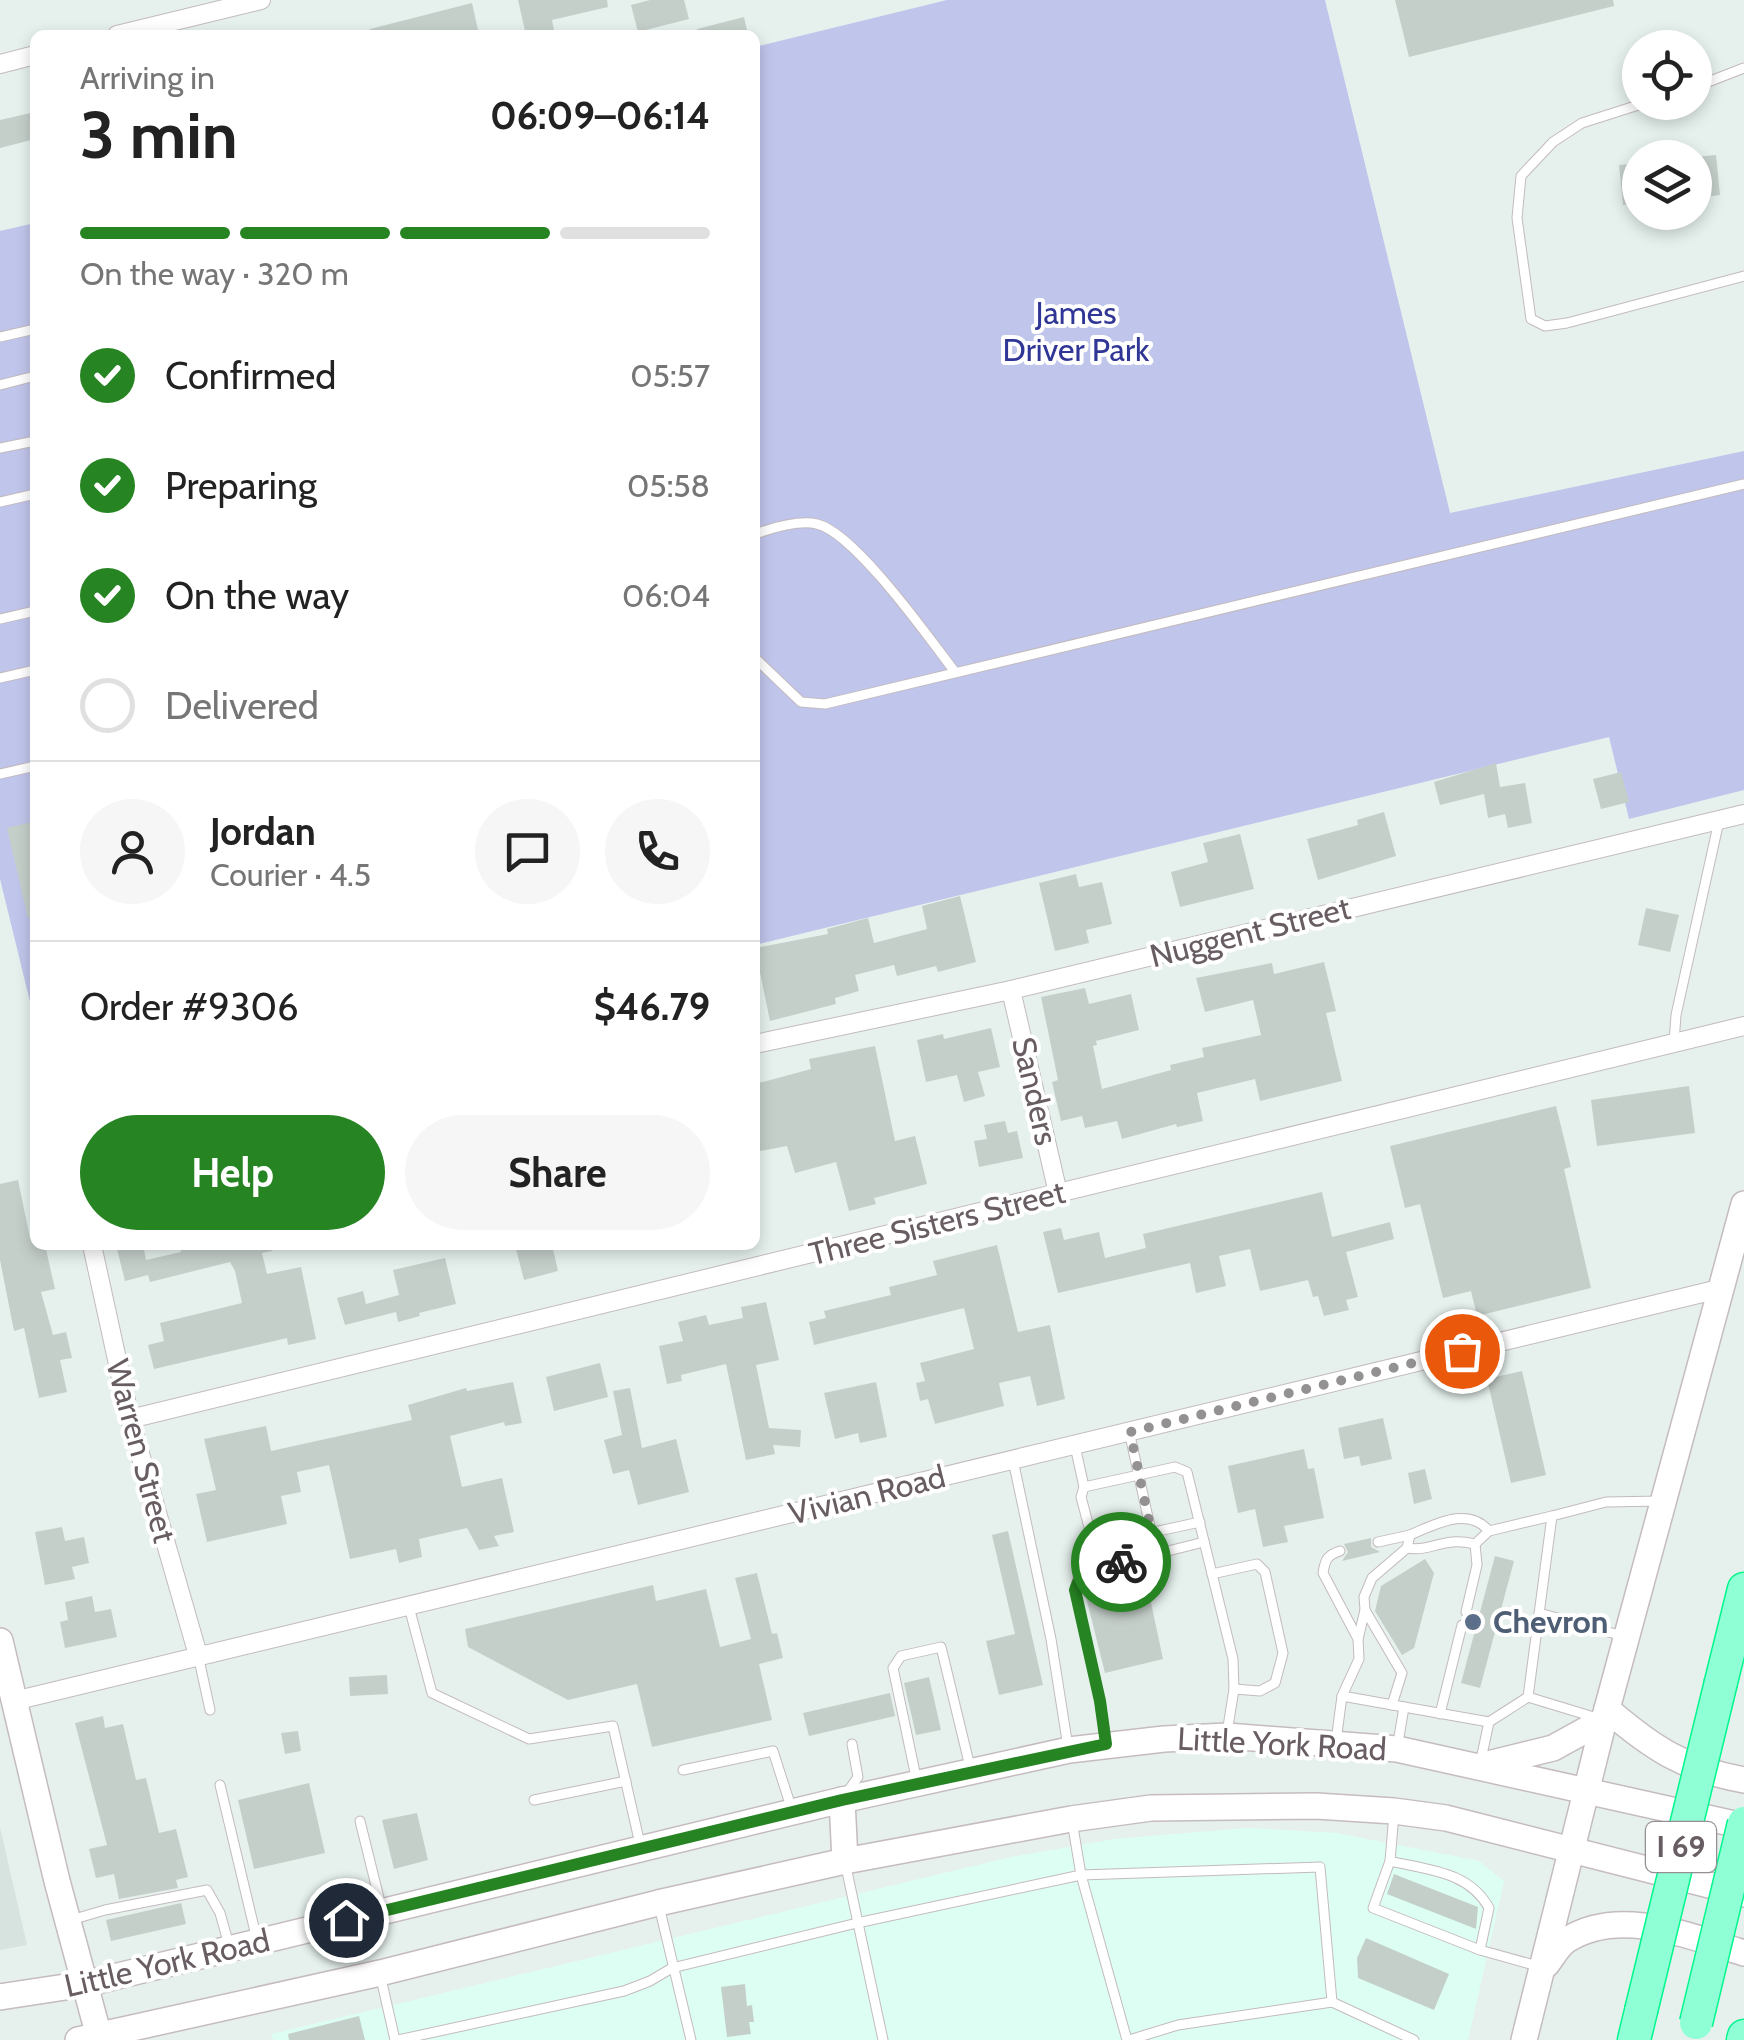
<!DOCTYPE html>
<html lang="en">
<head>
<meta charset="utf-8">
<style>
  :root { --surface:#fff; --page:#f6f6f6; --text:#222; --muted:#767676; --line:#e0e0e0; --accent:#268422 }
  body { margin:0; font-family:Cabin,sans-serif; background:var(--page); color:var(--text); height:100vh; display:flex; flex-direction:column; font-size:38px; white-space:nowrap }
  * { box-sizing:border-box; margin:0 }
  p { font-size:32px; color:var(--muted) }
  .icon { flex:none; width:55px; height:55px; fill:none; stroke:currentColor; stroke-width:2; stroke-linecap:round; stroke-linejoin:round }
  .map { position:relative; flex:1; overflow:hidden }
  .side { position:absolute; left:30px; top:30px; width:730px; height:1220px; display:flex; flex-direction:column; background:var(--surface); border-radius:15px; box-shadow:0 5px 15px #0003 }
  .side>* { flex:none }
  .buttons { position:absolute; left:1622px; top:30px; display:grid; gap:20px }
  .buttons a { display:grid; place-items:center; width:90px; height:90px; border-radius:50%; background:var(--surface); box-shadow:0 5px 15px #0003; font-size:50px }
  .pin { position:absolute; display:grid; place-items:center; width:85px; height:85px; color:#fff; margin:-42px; border:5px solid #fff; border-radius:50%; box-shadow:0 2px 10px #0007 }
  .courier { position:absolute; display:grid; place-items:center; width:100px; height:100px; margin:-50px; border:8px solid #268422; border-radius:50%; background:#fff; color:#222; box-shadow:0 2px 12px #0007 }
  .summary em { font-style:normal; font-weight:700 }
  .summary div { display:flex; flex-direction:column-reverse }
  .summary { display:flex; align-items:center; justify-content:space-between; height:170px; padding:0 50px }
  h1 { font-size:65px; font-weight:700; line-height:75px }
  .bar { display:grid; grid-template-columns:repeat(4,1fr); gap:15px 10px; align-content:center; height:120px; padding:0 50px }
  .bar i { height:12px; border-radius:8px; background:var(--line) }
  .bar .selected { background:var(--accent) }
  .bar p { grid-column:span 4 }
  .line { display:flex; align-items:center; gap:25px; padding:0 50px; border-top:2px solid var(--line) }
  .line div { flex:1 }
  .round { display:grid; place-items:center; flex:none; width:105px; height:105px; border-radius:52px; background:var(--page) }
  ol { padding:0 50px; list-style:none }
  li { display:flex; align-items:center; gap:30px; height:110px }
  li p { margin-inline-start:auto }
  li .icon { padding:10px; border-radius:50%; background:var(--accent); color:#fff; stroke-width:4 }
  li:last-child { color:var(--muted) }
  li i { width:55px; height:55px; border:5px solid var(--line); border-radius:50% }
  .action { display:flex; gap:20px; margin-top:auto; padding:20px 50px }
  .action a { flex:1; height:115px; border-radius:60px; background:var(--accent); color:#fff; font-size:40px; font-weight:700; line-height:115px; text-align:center }
  .action a+a { background:var(--page); color:var(--text) }
  .map>svg:first-child { display:block }
  .commercial { fill:#ddfff3 }
  .education { fill:#d7e3df }
  .green { fill:#c0c5eb }
  .building { fill:#c5cfca }
  .lines { fill:none; stroke-linecap:round; stroke-linejoin:round }
  .lane-casing { stroke:#c3babf; stroke-width:11 }
  .street-casing { stroke:#c3babf; stroke-width:20 }
  .secondary-casing { stroke:#c5bbc0; stroke-width:28 }
  .highway-casing { stroke:#00f78e; stroke-width:35 }
  .lane { stroke:#fff; stroke-width:9 }
  .street { stroke:#fff; stroke-width:18 }
  .secondary { stroke:#fff; stroke-width:25 }
  .highway { stroke:#8fffd6; stroke-width:32 }
  .highway-bridge-casing { stroke:#00f78e; stroke-width:35; stroke-linecap:butt }
  .highway-bridge { stroke:#8fffd6; stroke-width:32 }
  .done { stroke:#949193; stroke-width:10; stroke-dasharray:0 18 }
  .route { stroke:#268422; stroke-width:12 }
  .service-dot { fill:#5c6f8a; stroke:#fff; stroke-width:4 }
  .labels { text-anchor:middle; stroke-width:8; stroke-linejoin:round; paint-order:stroke }
  .shield { fill:#fff; stroke:#958e92; stroke-width:2.5 }
  .shield-label { font-size:30px; font-weight:bold; fill:#685d63 }
  .park-label { font-size:32px; fill:#303695; stroke:#fff }
  .street-label { font-size:32px; fill:#685d63; stroke:#fff }
  .service-label { font-size:32px; font-weight:bold; fill:#4e5e75; stroke:#fff; text-anchor:start }
</style>
</head>
<body>
<div class="map">
<svg width="1744" height="2040" viewBox="0 0 1744 2040">
  <rect width="100%" height="100%" fill="#e6f1ed"/>
  <!-- commercial -->
  <polygon class="commercial" points="1248,1828 1337,1833 1479,1861 1504,1881 1468,2040 273,2040 272,2034 1011,1857 1114,1839"/>
  <!-- education -->
  <polygon class="education" points="0,1827 27,1945 0,1950"/>
  <!-- green -->
  <g class="green">
    <polygon points="947,0 1325,0 1450,513 1744,451 1744,790 1629,819 1609,737 755,945 755,47"/>
    <polygon points="35,223 35,1022 0,879 0,231"/>
  </g>
  <!-- building -->
  <g class="building">
    <polygon points="518,0 607,0 608,7 552,20 555,35 526,35"/>
    <polygon points="650,0 684,0 689,19 638,32 631,5"/>
    <polygon points="1395,0 1613,0 1614,6 1409,57"/>
    <polygon points="472,3 479,35 371,35 370,29"/>
    <polygon points="744,17 748,35 697,35 697,29"/>
    <polygon points="35,112 35,139 0,148 0,120"/>
    <polygon points="1716,155 1720,195 1695,198 1695,157"/>
    <polygon points="1640,163 1640,203 1623,205 1619,165"/>
    <polygon points="1496,763 1500,787 1525,783 1532,823 1508,828 1505,814 1488,818 1484,794 1440,805 1434,782"/>
    <polygon points="1621,772 1629,802 1601,809 1593,779"/>
    <polygon points="1384,812 1396,856 1318,880 1307,839 1358,825 1357,820"/>
    <polygon points="35,821 35,918 28,918 7,828"/>
    <polygon points="1240,834 1254,889 1180,907 1171,872 1208,862 1203,843"/>
    <polygon points="1076,874 1079,887 1102,882 1112,924 1086,930 1089,943 1055,951 1039,883"/>
    <polygon points="960,896 976,962 938,972 936,966 897,976 894,965 855,975 859,991 835,998 836,1004 770,1021 755,948 828,934 827,929 868,918 874,943 927,929 922,906"/>
    <polygon points="1646,908 1679,915 1670,952 1638,945"/>
    <polygon points="1324,962 1336,1011 1326,1013 1342,1081 1260,1101 1255,1079 1197,1093 1203,1121 1177,1127 1176,1124 1122,1139 1117,1121 1085,1128 1082,1116 1061,1121 1052,1082 1058,1080 1041,997 1085,988 1089,1004 1131,994 1139,1030 1096,1041 1097,1045 1093,1046 1102,1089 1171,1070 1170,1065 1204,1057 1202,1048 1261,1035 1253,1000 1205,1012 1196,978 1272,963 1274,974"/>
    <polygon points="991,1028 1000,1067 978,1072 985,1096 964,1102 957,1075 926,1082 917,1040 943,1034 944,1039"/>
    <polygon points="875,1046 895,1141 915,1136 927,1184 874,1198 876,1204 849,1211 836,1162 795,1173 787,1146 755,1152 755,1084 811,1069 809,1059"/>
    <polygon points="1689,1086 1695,1133 1597,1146 1591,1100"/>
    <polygon points="1556,1106 1571,1167 1564,1169 1591,1288 1477,1316 1471,1291 1443,1298 1420,1204 1405,1208 1390,1146"/>
    <polygon points="1005,1121 1008,1133 1017,1131 1023,1158 979,1167 974,1141 987,1139 984,1125"/>
    <polygon points="18,1180 30,1238 35,1236 35,1245 45,1245 55,1289 41,1292 53,1335 66,1332 72,1358 60,1360 67,1392 39,1398 24,1328 14,1331 0,1260 0,1184"/>
    <polygon points="1322,1192 1332,1237 1390,1222 1394,1239 1346,1252 1358,1297 1346,1300 1349,1310 1324,1316 1318,1296 1313,1297 1308,1280 1260,1291 1250,1249 1219,1256 1226,1286 1196,1293 1190,1263 1058,1293 1043,1232 1061,1228 1064,1240 1099,1232 1105,1258 1146,1248 1143,1234"/>
    <polygon points="116,1245 143,1245 146,1260 181,1252 179,1245 271,1245 272,1251 262,1253 267,1274 301,1267 316,1339 288,1345 287,1338 154,1369 148,1345 164,1341 160,1323 242,1303 235,1271 230,1262 150,1282 148,1275 125,1281"/>
    <polygon points="515,1245 552,1245 558,1271 524,1280"/>
    <polygon points="997,1245 1018,1332 1050,1325 1065,1399 1037,1406 1030,1376 999,1383 1004,1406 935,1424 928,1399 920,1401 916,1383 925,1381 920,1363 974,1349 964,1308 814,1345 809,1322 826,1318 824,1311 891,1295 889,1287 937,1275 933,1261"/>
    <polygon points="445,1258 456,1304 419,1313 420,1316 398,1322 396,1312 345,1325 337,1298 363,1291 366,1304 399,1295 393,1270"/>
    <polygon points="766,1302 779,1360 756,1365 769,1428 801,1430 800,1447 773,1445 775,1454 746,1460 726,1364 681,1375 682,1381 667,1384 659,1346 683,1341 678,1322 706,1315 709,1325 743,1318 741,1307"/>
    <polygon points="600,1363 608,1397 554,1411 546,1377"/>
    <polygon points="1522,1371 1546,1475 1511,1483 1487,1379"/>
    <polygon points="513,1382 522,1423 505,1426 504,1422 450,1436 462,1487 502,1478 514,1532 494,1536 499,1546 479,1550 467,1528 419,1539 422,1557 399,1563 396,1549 350,1559 329,1465 297,1472 301,1492 281,1496 287,1524 207,1542 196,1494 216,1490 204,1439 266,1426 271,1451 412,1420 408,1405 466,1388 467,1391"/>
    <polygon points="876,1382 887,1437 860,1443 858,1433 835,1439 824,1393"/>
    <polygon points="630,1388 642,1448 676,1439 689,1492 638,1505 629,1470 613,1474 604,1440 622,1435 613,1391"/>
    <polygon points="1383,1418 1392,1459 1361,1466 1359,1456 1344,1459 1338,1428"/>
    <polygon points="1304,1449 1308,1469 1314,1468 1324,1518 1284,1526 1288,1542 1263,1547 1255,1509 1238,1513 1228,1466"/>
    <polygon points="1425,1469 1432,1499 1414,1504 1408,1473"/>
    <polygon points="62,1527 65,1541 84,1537 89,1563 72,1567 75,1579 45,1585 35,1532"/>
    <polygon points="1008,1531 1043,1685 999,1695 986,1641 1015,1634 992,1535"/>
    <polygon points="1371,1538 1371,1547 1380,1552 1342,1561 1348,1552 1344,1544"/>
    <polygon points="1495,1556 1514,1561 1480,1688 1461,1683"/>
    <polygon points="1425,1559 1434,1573 1414,1648 1402,1655 1375,1611 1381,1586"/>
    <polygon points="757,1573 772,1634 777,1633 783,1658 759,1664 772,1720 652,1747 637,1684 568,1700 468,1647 465,1629 653,1585 656,1601 706,1589 720,1647 751,1639 735,1578"/>
    <polygon points="1147,1584 1163,1659 1105,1673 1086,1597"/>
    <polygon points="92,1596 95,1612 111,1609 117,1637 65,1648 60,1622 68,1620 65,1602"/>
    <polygon points="387,1675 388,1694 350,1696 349,1677"/>
    <polygon points="929,1677 941,1730 916,1735 904,1683"/>
    <polygon points="890,1693 895,1716 809,1736 803,1713"/>
    <polygon points="103,1716 105,1728 123,1724 136,1780 146,1778 159,1833 176,1829 188,1877 176,1880 178,1888 119,1899 114,1874 96,1878 89,1849 107,1845 75,1723"/>
    <polygon points="298,1731 301,1751 285,1754 281,1733"/>
    <polygon points="309,1783 325,1853 254,1869 238,1800"/>
    <polygon points="417,1813 428,1860 394,1869 382,1820"/>
    <polygon points="1394,1874 1478,1907 1476,1929 1387,1894"/>
    <polygon points="181,1903 186,1924 111,1941 106,1920"/>
    <polygon points="1366,1938 1449,1974 1434,2010 1358,1978 1357,1958"/>
    <polygon points="745,1984 747,2006 752,2005 754,2022 749,2022 751,2034 727,2037 721,1987"/>
    <polygon points="359,2016 365,2040 289,2040 288,2034"/>
  </g>
  <g class="lines">
    <defs>
      <g id="lane">
        <polyline points="1695,87 1744,68"/>
        <polyline points="1648,102 1582,123 1553,142 1521,176 1517,218 1531,319 1545,326 1567,323 1744,276"/>
        <polyline points="0,337 35,329"/>
        <polyline points="0,385 35,376"/>
        <polyline points="0,448 35,441"/>
        <polyline points="0,502 35,494"/>
        <path d="M 755,534 C 772,528 800,520 817,524 C 855,533 929,638 955,672"/>
        <polyline points="0,619 35,611"/>
        <polyline points="755,658 801,702 825,704 1744,484"/>
        <polyline points="0,678 35,670"/>
        <polyline points="0,774 35,766"/>
        <polyline points="1674,1043 1676,1015 1719,821"/>
        <polyline points="1129,1431 1156,1554 1204,1542"/>
        <polyline points="1075,1446 1084,1487"/>
        <polyline points="1013,1460 1051,1639 1068,1747"/>
        <polyline points="1200,1522 1099,1544 1093,1542 1081,1497 1084,1487 1175,1467 1187,1472 1233,1659 1234,1689 1227,1733"/>
        <polyline points="1378,1542 1410,1535"/>
        <path d="M 1407,1548 C 1434,1552 1441,1536 1475,1544 L 1489,1531 L 1552,1516"/>
        <path d="M 1340,1551 C 1327,1555 1325,1560 1323,1573 L 1358,1639 L 1359,1659 L 1342,1696"/>
        <polyline points="1212,1574 1257,1564 1265,1572 1283,1653 1275,1683 1260,1691 1234,1689"/>
        <polyline points="409,1607 432,1693 529,1739 613,1726 640,1844"/>
        <polyline points="1466,1612 1477,1565 1475,1544"/>
        <polyline points="1539,1613 1623,1636"/>
        <polyline points="1358,1639 1365,1610"/>
        <polyline points="198,1655 210,1710"/>
        <polyline points="1528,1697 1597,1718"/>
        <path d="M 1392,1705 L 1402,1673 L 1365,1610 L 1364,1597 L 1372,1578 L 1407,1548 L 1410,1535 C 1436,1524 1468,1506 1489,1531"/>
        <polyline points="1440,1714 1462,1625"/>
        <polyline points="1336,1741 1342,1696 1489,1722 1528,1697 1552,1516 1606,1502 1661,1501"/>
        <polyline points="1106,1744 1100,1701 1075,1590 1078,1578 1095,1568 1156,1554"/>
        <polyline points="1397,1749 1404,1707"/>
        <polyline points="1480,1764 1489,1722"/>
        <polyline points="683,1770 773,1751 792,1810"/>
        <polyline points="917,1782 893,1668 901,1656 941,1647 971,1771"/>
        <polyline points="220,1785 257,1940"/>
        <polyline points="846,1794 858,1777 852,1744"/>
        <polyline points="534,1800 626,1781"/>
        <path d="M 1394,1814 L 1390,1861 C 1427,1870 1469,1871 1489,1908 L 1480,1950 L 1541,1967"/>
        <polyline points="360,1821 382,1910"/>
        <polyline points="1072,1821 1081,1875 1127,2040"/>
        <polyline points="1390,1861 1373,1908 1480,1950"/>
        <polyline points="845,1862 883,2040"/>
        <polyline points="659,1906 691,2040"/>
        <polyline points="71,1920 105,1910 207,1890 220,1913 229,1945"/>
        <polyline points="380,1974 395,2040"/>
        <polyline points="398,2040 624,1991 650,1981 672,1968 857,1923 1081,1875 1320,1867 1332,2002 1414,2040"/>
        <polyline points="1129,2040 1178,2025 1332,2002"/>
      </g>
      <g id="street">
        <polyline points="117,35 261,0"/>
        <polyline points="0,64 35,55"/>
        <polyline points="1011,990 1058,1193"/>
        <polyline points="755,1044 1011,990 1744,814"/>
        <polyline points="92,1245 130,1419 198,1655"/>
        <polyline points="130,1419 1744,1026"/>
        <polyline points="14,1701 1719,1289"/>
      </g>
      <g id="secondary">
        <polyline points="0,1641 57,1881 100,2040"/>
        <path d="M 1607,1709 C 1652,1748 1684,1769 1744,1780"/>
        <polyline points="1484,1765 1553,1748 1604,1720"/>
        <polyline points="842,1800 845,1861"/>
        <path d="M 1547,1964 C 1553,1956 1559,1945 1567,1940 C 1620,1906 1691,1937 1744,1953"/>
        <polyline points="0,1997 85,1984 842,1800 1069,1750 1164,1739 1227,1736 1397,1749 1744,1826"/>
        <polyline points="78,2040 380,1973 658,1903 845,1861 1071,1819 1151,1808 1316,1806 1394,1811 1446,1818 1744,1894"/>
        <polyline points="1524,2040 1604,1720 1744,1204"/>
      </g>
      <g id="highway">
        <polyline points="1721,1682 1744,1589"/>
        <polyline points="1634,2040 1641,2011"/>
        <polyline points="1743,2040 1744,2036"/>
      </g>
    </defs>
    <!-- lane casing -->
    <use href="#lane" class="lane-casing"/>
    <!-- street casing -->
    <use href="#street" class="street-casing"/>
    <!-- secondary casing -->
    <use href="#secondary" class="secondary-casing"/>
    <!-- highway casing -->
    <use href="#highway" class="highway-casing"/>
    <!-- lane -->
    <use href="#lane" class="lane"/>
    <!-- street -->
    <use href="#street" class="street"/>
    <!-- secondary -->
    <use href="#secondary" class="secondary"/>
    <!-- highway -->
    <use href="#highway" class="highway"/>
    <defs>
      <g id="highway-bridge">
        <polyline points="1641,2011 1721,1682"/>
        <polyline points="1696,2023 1744,1823"/>
      </g>
    </defs>
    <!-- highway-bridge casing -->
    <use href="#highway-bridge" class="highway-bridge-casing"/>
    <!-- highway-bridge -->
    <use href="#highway-bridge" class="highway-bridge"/>
  </g>
  <g class="lines">
    <!-- done -->
    <polyline class="done" points="1121,1562 1156,1554 1130,1432 1462,1351"/>
    <!-- route -->
    <path class="route" d="M 346,1920 L 842,1800 L 1106,1744 L 1100,1701 L 1075,1590 C 1081,1568 1101,1567 1121,1562"/>
  </g>
  <!-- markers -->
  <circle class="service-dot" cx="1473" cy="1622" r="10"/>
  <g class="labels">
    <!-- shield labels -->
    <rect class="shield" x="1646" y="1822" width="70" height="50" rx="8"/>
    <g class="shield-label">
      <text x="1681" y="1857">I 69</text>
    </g>
    <!-- park labels -->
    <g class="park-label">
      <text x="1076" y="324">James<tspan x="1076" dy="37">Driver Park</tspan></text>
    </g>
    <!-- street labels -->
    <g class="street-label">
      <text transform="translate(1250 932) rotate(-14)" y="11">Nuggent Street</text>
      <text transform="translate(1035 1091) rotate(77)" y="11">Sanders</text>
      <text transform="translate(937 1223) rotate(-14)" y="11">Three Sisters Street</text>
      <text transform="translate(141 1451) rotate(75)" y="11">Warren Street</text>
      <text transform="translate(867 1495) rotate(-14)" y="11">Vivian Road</text>
      <text transform="translate(1282 1744) rotate(3)" y="11">Little York Road</text>
      <text transform="translate(167 1963) rotate(-13)" y="11">Little York Road</text>
    </g>
    <!-- service labels -->
    <g class="service-label">
      <text x="1493" y="1633">Chevron</text>
    </g>
  </g>
</svg>
<div class="buttons">
<a><svg class="icon" aria-label="locate" viewBox="0 0 24 24"><circle cx="12" cy="12" r="6"/><path d="M12 2v4M12 18v4M2 12h4M18 12h4"/></svg></a>
<a><svg class="icon" aria-label="layers" viewBox="0 0 24 24"><path d="M12 4l9 5-9 5-9-5zM3 14l9 5 9-5"/></svg></a>
</div>
<div class="pin" style="left:1462px;top:1351px;background:#ea580c"><svg class="icon" aria-label="bag" viewBox="0 0 24 24"><path d="M5 8h14l-1 12H6zM9 8a3 3 0 0 1 6 0"/></svg></div>
<div class="pin" style="left:346px;top:1920px;background:#1f2937"><svg class="icon" aria-label="home" viewBox="0 0 24 24"><path d="M3 11l9-7 9 7M6 9v11h12V9"/></svg></div>
<div class="courier" style="left:1121px;top:1562px"><svg class="icon" aria-label="bike" viewBox="0 0 24 24"><circle cx="6" cy="16" r="4"/><circle cx="18" cy="16" r="4"/><path d="M6 16l4-8h5l3 8M10 8l3 8H6M13 5h3"/></svg></div>
<section class="side">
<div class="summary"><div><h1>3 min</h1><p>Arriving in</p></div><em>06:09–06:14</em></div>
<div class="bar"><i class="selected"></i><i class="selected"></i><i class="selected"></i><i></i><p>On the way · 320 m</p></div>
<ol>
<li><svg class="icon" aria-label="check" viewBox="0 0 24 24"><path d="M5 12l5 5 9-10"/></svg>Confirmed<p>05:57</p></li>
<li><svg class="icon" aria-label="check" viewBox="0 0 24 24"><path d="M5 12l5 5 9-10"/></svg>Preparing<p>05:58</p></li>
<li><svg class="icon" aria-label="check" viewBox="0 0 24 24"><path d="M5 12l5 5 9-10"/></svg>On the way<p>06:04</p></li>
<li><i></i>Delivered</li>
</ol>
<div class="line" style="height:180px"><a class="round"><svg class="icon" aria-label="person" viewBox="0 0 24 24"><circle cx="12" cy="8" r="4"/><path d="M4 21q1-7 8-7t8 7"/></svg></a><div><b>Jordan</b><p>Courier · 4.5</p></div><a class="round"><svg class="icon" aria-label="chat" viewBox="0 0 24 24"><path d="M4 5h16v11H9l-5 4z"/></svg></a><a class="round"><svg class="icon" aria-label="phone" viewBox="0 0 24 24"><path d="M5 4h4l2 5-3 2q2 4 5 5l2-3 5 2v4C11 20 4 13 5 4z"/></svg></a></div>
<div class="line" style="height:130px"><div>Order #9306</div><b>$46.79</b></div>
<div class="action"><a>Help</a><a>Share</a></div>
</section>
</div>
</body>
</html>
